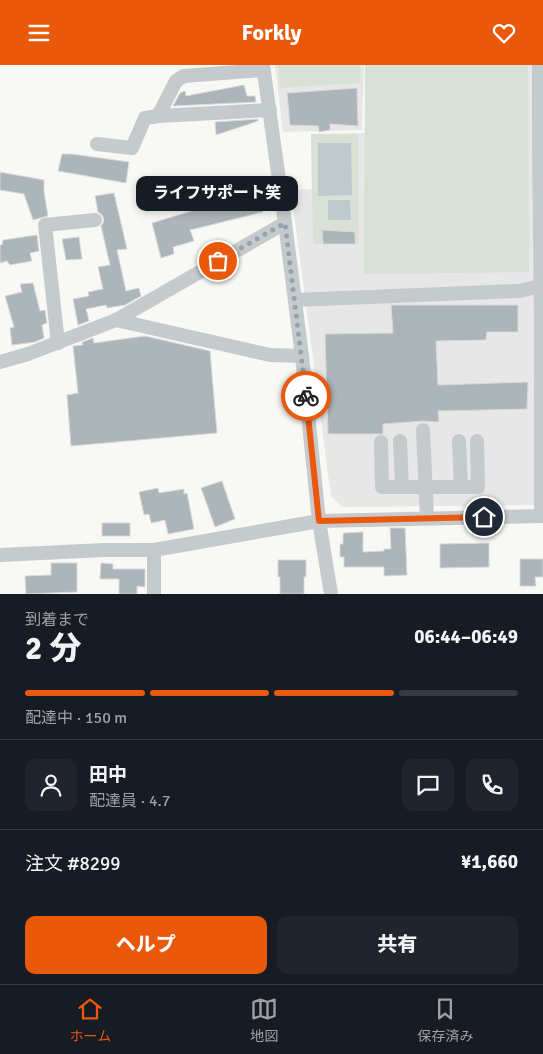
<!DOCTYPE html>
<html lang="ja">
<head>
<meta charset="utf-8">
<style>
  :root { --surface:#171b24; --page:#20242c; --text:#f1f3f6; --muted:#9ea1a6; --line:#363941; --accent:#ea580c }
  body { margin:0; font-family:Signika,"Noto Sans JP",sans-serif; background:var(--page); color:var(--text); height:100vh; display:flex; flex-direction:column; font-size:19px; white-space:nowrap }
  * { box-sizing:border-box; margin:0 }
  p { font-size:16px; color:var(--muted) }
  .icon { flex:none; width:28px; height:28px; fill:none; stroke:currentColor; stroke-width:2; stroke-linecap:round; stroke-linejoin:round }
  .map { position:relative; height:529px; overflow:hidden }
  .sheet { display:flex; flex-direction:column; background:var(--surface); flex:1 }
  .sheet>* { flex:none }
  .pin { position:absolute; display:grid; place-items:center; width:42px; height:42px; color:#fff; margin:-21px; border:2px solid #fff; border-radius:50%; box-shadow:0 1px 5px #0007 }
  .courier { position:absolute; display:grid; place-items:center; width:50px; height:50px; margin:-25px; border:4px solid #ea580c; border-radius:50%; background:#fff; color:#222; box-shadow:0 1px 6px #0007 }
  .bubble { position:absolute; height:35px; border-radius:10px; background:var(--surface); box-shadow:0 2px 8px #0003; font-size:16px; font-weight:800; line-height:35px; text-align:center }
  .overview em { font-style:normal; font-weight:800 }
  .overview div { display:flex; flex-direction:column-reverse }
  .overview { display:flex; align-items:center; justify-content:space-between; height:85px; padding:0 25px }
  h1 { font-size:32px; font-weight:800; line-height:38px }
  .bar { display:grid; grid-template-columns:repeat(4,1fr); gap:8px 5px; align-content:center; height:60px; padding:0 25px }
  .bar i { height:6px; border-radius:4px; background:var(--line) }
  .bar .on { background:var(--accent) }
  .bar p { grid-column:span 4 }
  .line { display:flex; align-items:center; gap:12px; padding:0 25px; border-top:1px solid var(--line) }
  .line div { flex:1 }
  .round { display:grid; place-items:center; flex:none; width:52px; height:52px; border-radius:10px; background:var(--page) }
  .button { display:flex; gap:10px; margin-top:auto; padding:10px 25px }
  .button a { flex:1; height:58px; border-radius:10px; background:var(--accent); color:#fff; font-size:20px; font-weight:800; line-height:58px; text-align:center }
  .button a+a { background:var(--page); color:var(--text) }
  header { display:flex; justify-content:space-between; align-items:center; height:65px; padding:0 25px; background:var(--accent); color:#fff; font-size:22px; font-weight:800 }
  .tabs { display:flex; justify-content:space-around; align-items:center; height:70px; border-top:1px solid var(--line); background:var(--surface); font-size:14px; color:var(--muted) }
  .tabs a { display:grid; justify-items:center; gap:2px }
  .tabs .on { color:var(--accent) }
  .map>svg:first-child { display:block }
  .built { fill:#e6e7e6 }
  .green { fill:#d9e0d5 }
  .water { fill:#becace }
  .building { fill:#acb5ba; stroke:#dad9d7 }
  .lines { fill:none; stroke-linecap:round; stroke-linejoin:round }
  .minor { stroke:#c5cacd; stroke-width:14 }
  .done { stroke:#96a3aa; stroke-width:5; stroke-dasharray:0 9 }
  .route { stroke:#ea580c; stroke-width:6 }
</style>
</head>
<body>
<header><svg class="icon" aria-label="menu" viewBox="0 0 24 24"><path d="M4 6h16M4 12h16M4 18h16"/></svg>Forkly<svg class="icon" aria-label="heart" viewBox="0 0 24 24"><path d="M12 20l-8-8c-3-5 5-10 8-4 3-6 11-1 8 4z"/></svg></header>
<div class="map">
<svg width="543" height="529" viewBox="0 0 543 529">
  <rect width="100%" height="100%" fill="#f8f8f5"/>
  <!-- built -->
  <g class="built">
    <polygon points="275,0 364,0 362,65 283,67"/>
    <polygon points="365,0 535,0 536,440 342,442 331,431 291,125 312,124 311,69 365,68"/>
  </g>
  <!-- green -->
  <g class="green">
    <polygon points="278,0 360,0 360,18 280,23"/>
    <polygon points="365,0 528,0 529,207 364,209"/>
    <polygon points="311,69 358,69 359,179 313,179"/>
  </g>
  <!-- water -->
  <g class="water">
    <polygon points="318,78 351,78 352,130 318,131"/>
    <polygon points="328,135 350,135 351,155 328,155"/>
  </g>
  <!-- building -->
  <g class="building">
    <polygon points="244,20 247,31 255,31 256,37 173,41 180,28 185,26 186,31"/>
    <polygon points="357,23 358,61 330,59 330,65 319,67 318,61 290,60 287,28"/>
    <polygon points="258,54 258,56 216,70 215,57"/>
    <polygon points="62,89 72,89 129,97 126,118 58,106"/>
    <polygon points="0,107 44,115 44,127 48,151 33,155 24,129 0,125"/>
    <polygon points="256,119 263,147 190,165 194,176 173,182 174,189 161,193 152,158 205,142 181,141 181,138"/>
    <polygon points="114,128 127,184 117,185 126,226 139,223 141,231 125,240 107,243 106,240 86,244 89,256 78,260 73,234 89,231 88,227 103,224 98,202 110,200 101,161 103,158 104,154 102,150 98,147 95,131"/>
    <polygon points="322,165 355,167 355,179 323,179"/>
    <polygon points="37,170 39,186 30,188 32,196 10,200 7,196 0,198 0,180 2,180 3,175"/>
    <polygon points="79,172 82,194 66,195 62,174"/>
    <polygon points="33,218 40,246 45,245 47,258 42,260 44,273 35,277 12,280 10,263 14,262 5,231 22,227 20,219"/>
    <polygon points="391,240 518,240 518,267 487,267 486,275 436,276 438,320 528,317 527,344 438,346 439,357 423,356 383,359 383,369 328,369 325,269 393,268"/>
    <polygon points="145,271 210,286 217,368 71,381 67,330 78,328 73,281 83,280 82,277 93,273 94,278"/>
    <polygon points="222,416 235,454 215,462 201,423"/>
    <polygon points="158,423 159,428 184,424 184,429 187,428 194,464 168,469 165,455 151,458 149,449 144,450 139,427"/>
    <rect x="102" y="458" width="28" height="13"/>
    <polygon points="390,463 405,463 407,510 384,511 384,502 344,502 344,492 340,492 340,479 343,479 343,468 363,467 363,487 384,486 384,484 391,484"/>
    <polygon points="489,478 489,502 440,503 440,479"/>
    <polygon points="520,494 543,494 543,512 535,512 536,521 520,521"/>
    <polygon points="278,495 306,495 306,512 304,512 304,529 280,529 280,512 278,512"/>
    <polygon points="51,498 77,498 77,527 26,529 25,511 51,510"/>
    <polygon points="101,498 113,499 113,504 145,504 145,522 137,521 137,529 119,529 119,514 100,514"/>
  </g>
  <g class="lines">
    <!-- minor -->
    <g class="minor">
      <polyline points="263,0 285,158 302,291 319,456 331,529"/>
      <polyline points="539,0 539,82 541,254 541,451"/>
      <polyline points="264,5 184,11 176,16 158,51 270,45"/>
      <polyline points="97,79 132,83 145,53 158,51"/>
      <polyline points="295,235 519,226 541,221"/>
      <polyline points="116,255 270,290 302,291"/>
      <polyline points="58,278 45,160 95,155"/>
      <polyline points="0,297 28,289 116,255 285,158"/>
      <polyline points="423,365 427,453"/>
      <polyline points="400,376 402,422"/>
      <polyline points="459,376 461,422"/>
      <polyline points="381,377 382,422 478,422 477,376"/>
      <polyline points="154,485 154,529"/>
      <polyline points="0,490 104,485 154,485 319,456 543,451"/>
    </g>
  </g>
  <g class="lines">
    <!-- done -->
    <polyline class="done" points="218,196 285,158 306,331"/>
    <!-- route -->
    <polyline class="route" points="306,331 319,456 484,452"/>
  </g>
</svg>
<div class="pin" style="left:218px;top:196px;background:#ea580c"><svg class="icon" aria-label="bag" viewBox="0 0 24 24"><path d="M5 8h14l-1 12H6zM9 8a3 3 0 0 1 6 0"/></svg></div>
<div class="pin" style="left:484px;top:452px;background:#1f2937"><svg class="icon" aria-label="home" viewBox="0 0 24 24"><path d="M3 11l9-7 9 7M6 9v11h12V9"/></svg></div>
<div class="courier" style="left:306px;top:331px"><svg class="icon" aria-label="bike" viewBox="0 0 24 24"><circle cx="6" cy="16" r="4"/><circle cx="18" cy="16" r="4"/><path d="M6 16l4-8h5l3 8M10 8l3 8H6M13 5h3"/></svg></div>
<div class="bubble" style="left:136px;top:111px;width:162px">ライフサポート笑</div>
</div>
<section class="sheet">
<div class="overview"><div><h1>2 分</h1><p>到着まで</p></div><em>06:44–06:49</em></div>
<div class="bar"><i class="on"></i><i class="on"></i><i class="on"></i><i></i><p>配達中 · 150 m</p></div>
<div class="line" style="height:90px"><a class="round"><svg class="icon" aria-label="person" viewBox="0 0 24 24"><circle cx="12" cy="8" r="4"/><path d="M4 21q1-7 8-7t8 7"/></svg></a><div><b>田中</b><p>配達員 · 4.7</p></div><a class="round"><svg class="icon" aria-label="chat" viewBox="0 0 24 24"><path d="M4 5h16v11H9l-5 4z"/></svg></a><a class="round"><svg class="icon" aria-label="phone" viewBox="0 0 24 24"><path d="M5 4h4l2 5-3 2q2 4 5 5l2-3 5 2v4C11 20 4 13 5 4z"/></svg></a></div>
<div class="line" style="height:65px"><div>注文 #8299</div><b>¥1,660</b></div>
<div class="button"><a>ヘルプ</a><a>共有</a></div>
</section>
<nav class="tabs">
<a class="on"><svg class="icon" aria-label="home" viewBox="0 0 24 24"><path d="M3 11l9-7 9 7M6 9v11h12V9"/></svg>ホーム</a>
<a><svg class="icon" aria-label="map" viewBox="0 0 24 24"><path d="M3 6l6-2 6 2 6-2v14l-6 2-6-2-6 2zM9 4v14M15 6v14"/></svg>地図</a>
<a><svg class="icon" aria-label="saved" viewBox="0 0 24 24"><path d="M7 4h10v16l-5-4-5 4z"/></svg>保存済み</a>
</nav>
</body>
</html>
